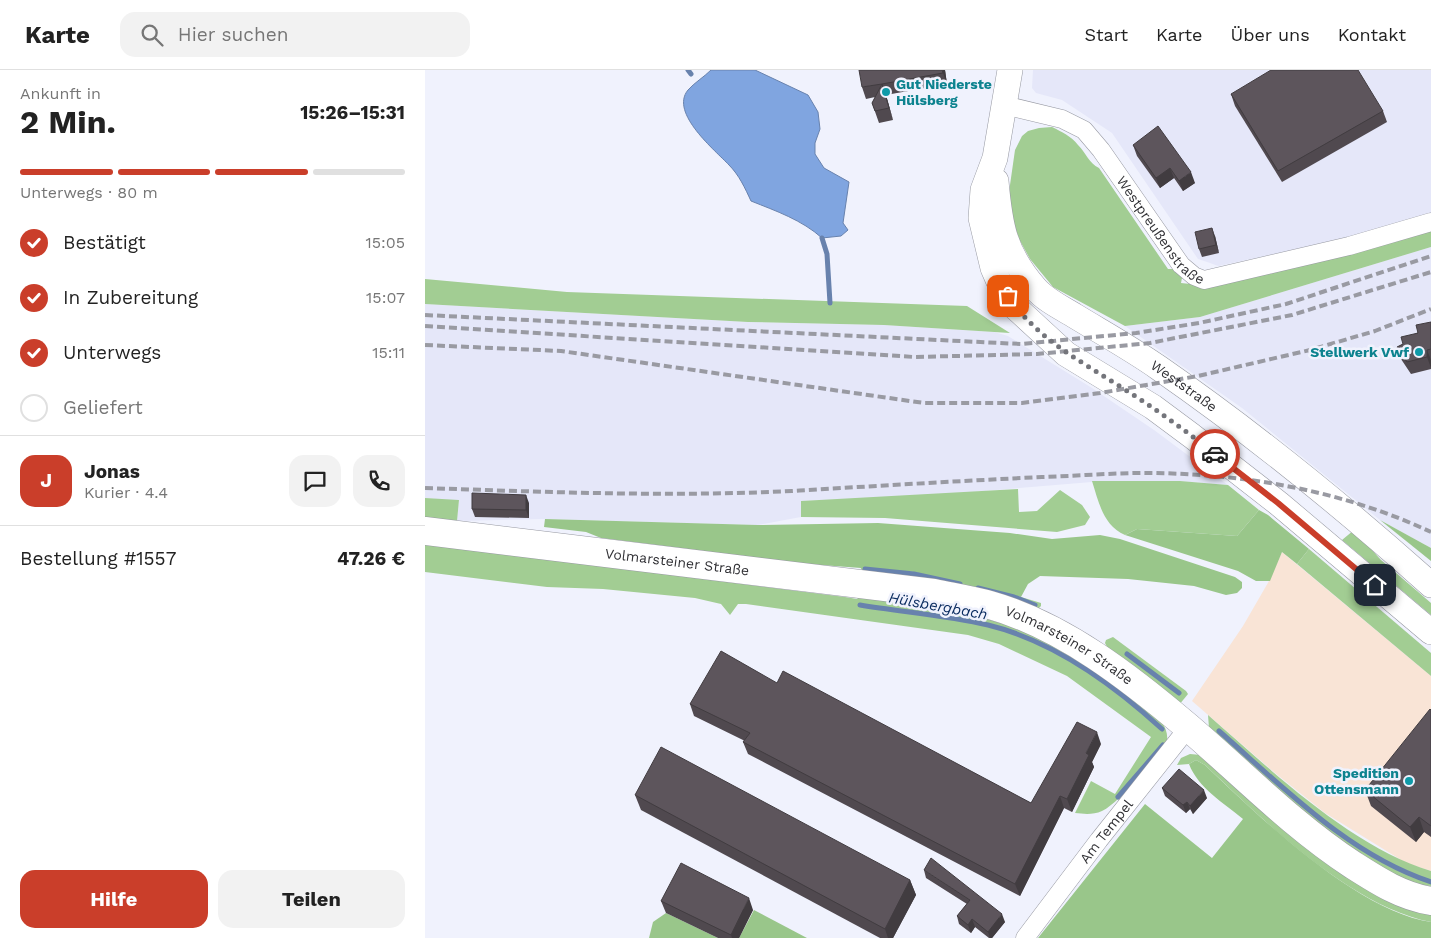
<!DOCTYPE html>
<html lang="de">
<head>
<meta charset="utf-8">
<style>
  :root { --surface:#fff; --page:#f2f2f2; --text:#222; --muted:#767676; --line:#e0e0e0; --accent:#ca3e2a }
  body { margin:0; font-family:"Work Sans",sans-serif; background:var(--page); color:var(--text); height:100vh; display:flex; flex-direction:column; font-size:19px; white-space:nowrap }
  * { box-sizing:border-box; margin:0 }
  p { font-size:16px; color:var(--muted) }
  .icon { flex:none; width:28px; height:28px; fill:none; stroke:currentColor; stroke-width:2; stroke-linecap:round; stroke-linejoin:round }
  .map { position:relative; flex:1; overflow:hidden }
  .details { display:flex; flex-direction:column; background:var(--surface); width:425px }
  .details>* { flex:none }
  .pin { position:absolute; display:grid; place-items:center; width:42px; height:42px; color:#fff; margin:-21px; border-radius:10px; box-shadow:0 2px 8px #0006 }
  .courier { position:absolute; display:grid; place-items:center; width:50px; height:50px; margin:-25px; border:4px solid #ca3e2a; border-radius:50%; background:#fff; color:#222; box-shadow:0 1px 6px #0007 }
  .summary em { font-style:normal; font-weight:700 }
  .summary div { display:flex; flex-direction:column-reverse }
  .summary { display:flex; align-items:center; justify-content:space-between; height:85px; padding:0 20px }
  h1 { font-size:32px; font-weight:700; line-height:38px }
  .bar { display:grid; grid-template-columns:repeat(4,1fr); gap:8px 5px; align-content:center; height:60px; padding:0 20px }
  .bar i { height:6px; border-radius:4px; background:var(--line) }
  .bar .active { background:var(--accent) }
  .bar p { grid-column:span 4 }
  .line { display:flex; align-items:center; gap:12px; padding:0 20px; border-top:1px solid var(--line) }
  .line div { flex:1 }
  .round { display:grid; place-items:center; flex:none; width:52px; height:52px; border-radius:15px; background:var(--page) }
  ol { padding:0 20px; list-style:none }
  li { display:flex; align-items:center; gap:15px; height:55px }
  li p { margin-inline-start:auto }
  li .icon { padding:5px; border-radius:50%; background:var(--accent); color:#fff; stroke-width:4 }
  li:last-child { color:var(--muted) }
  li i { width:28px; height:28px; border:2px solid var(--line); border-radius:50% }
  .cta { display:flex; gap:10px; margin-top:auto; padding:10px 20px }
  .cta a { flex:1; height:58px; border-radius:15px; background:var(--accent); color:#fff; font-size:20px; font-weight:700; line-height:58px; text-align:center }
  .cta a+a { background:var(--page); color:var(--text) }
  header { display:flex; align-items:center; gap:30px; box-sizing:border-box; height:70px; padding:0 25px; background:var(--surface); border-bottom:1px solid var(--line) }
  header strong { font-size:24px }
  nav { display:flex; gap:28px; margin-inline-start:auto; font-size:18px }
  .search { width:350px; height:45px; background:var(--page); display:flex; align-items:center; gap:12px; box-sizing:border-box; padding:0 18px; border-radius:15px; color:var(--muted); font-size:19px }
  main { display:flex; flex:1; min-height:0 }
  .map>svg:first-child { display:block }
  .commercial { fill:#f9e4d6 }
  .built { fill:#e5e7f9 }
  .green { fill:#a2cd93 }
  .forest { fill:#99c68a }
  .water { fill:#80a5e0; stroke:#6882ad }
  .lines { fill:none; stroke-linecap:round; stroke-linejoin:round }
  .stream { stroke:#6882ad; stroke-width:5 }
  .street-casing { stroke:#9799a2; stroke-width:19 }
  .secondary-casing { stroke:#9799a2; stroke-width:26 }
  .primary-casing { stroke:#9799a2; stroke-width:29 }
  .street { stroke:#fff; stroke-width:18 }
  .secondary { stroke:#fff; stroke-width:25 }
  .primary { stroke:#fff; stroke-width:28 }
  .rail { stroke:#999aa2; stroke-width:4; stroke-dasharray:8 4; stroke-linecap:butt }
  .wall { fill:#50494f }
  .shaded-wall { fill:#413c40 }
  .building { fill:#5d555c; stroke:#413c40 }
  .done { stroke:#74757b; stroke-width:5; stroke-dasharray:0 9 }
  .route { stroke:#ca3e2a; stroke-width:6 }
  .culture-dot { fill:#0f9aa8; stroke:#f0f2fd; stroke-width:2 }
  .labels { text-anchor:middle; stroke-width:5; stroke-linejoin:round; paint-order:stroke }
  .culture-label { font-size:14px; font-weight:bold; fill:#0d838f; stroke:#f0f2fd; text-anchor:end }
  .street-label { font-size:14px; fill:#313135; stroke:#f0f2fd }
  .water-label { font-size:15px; font-style:italic; fill:#092b5f; stroke:#f0f2fd }
</style>
</head>
<body>
<header>
<strong>Karte</strong>
<div class="search"><svg class="icon" aria-label="search" viewBox="0 0 24 24"><circle cx="10" cy="10" r="6"/><path d="M15 15l6 6"/></svg>Hier suchen</div>
<nav><a>Start</a><a>Karte</a><a>Über uns</a><a>Kontakt</a></nav>
</header>
<main>
<section class="details">
<div class="summary"><div><h1>2 Min.</h1><p>Ankunft in</p></div><em>15:26–15:31</em></div>
<div class="bar"><i class="active"></i><i class="active"></i><i class="active"></i><i></i><p>Unterwegs · 80 m</p></div>
<ol>
<li><svg class="icon" aria-label="check" viewBox="0 0 24 24"><path d="M5 12l5 5 9-10"/></svg>Bestätigt<p>15:05</p></li>
<li><svg class="icon" aria-label="check" viewBox="0 0 24 24"><path d="M5 12l5 5 9-10"/></svg>In Zubereitung<p>15:07</p></li>
<li><svg class="icon" aria-label="check" viewBox="0 0 24 24"><path d="M5 12l5 5 9-10"/></svg>Unterwegs<p>15:11</p></li>
<li><i></i>Geliefert</li>
</ol>
<div class="line" style="height:90px"><b class="round" style="background:var(--accent);color:#fff">J</b><div><b>Jonas</b><p>Kurier · 4.4</p></div><a class="round"><svg class="icon" aria-label="chat" viewBox="0 0 24 24"><path d="M4 5h16v11H9l-5 4z"/></svg></a><a class="round"><svg class="icon" aria-label="phone" viewBox="0 0 24 24"><path d="M5 4h4l2 5-3 2q2 4 5 5l2-3 5 2v4C11 20 4 13 5 4z"/></svg></a></div>
<div class="line" style="height:65px"><div>Bestellung #1557</div><b>47.26 €</b></div>
<div class="cta"><a>Hilfe</a><a>Teilen</a></div>
</section>
<div class="map">
<svg width="1006" height="868" viewBox="0 0 1006 868">
  <rect width="100%" height="100%" fill="#f0f2fd"/>
  <!-- commercial -->
  <polygon class="commercial" points="857,482 1006,606 1006,801 981,793 900,743 850,703 767,631 818,556 844,511"/>
  <!-- built -->
  <g class="built">
    <polygon points="608,0 1006,0 1006,148 953,165 873,179 793,196 785,193 773,189 687,63 637,30 611,23 607,18"/>
    <polygon points="1006,177 1006,478 955,450 817,338 700,256 775,247"/>
    <polygon points="0,234 323,252 459,255 569,262 583,266 667,318 729,360 803,415 754,411 679,411 499,426 376,431 376,447 333,455 120,449 32,451 34,431 0,428"/>
  </g>
  <!-- green -->
  <g class="green">
    <path d="M 627,57 C 637,62 646,66 653,75 C 661,83 664,93 674,98 L 743,199 L 748,199 L 757,208 L 756,213 L 775,215 L 1006,157 L 1006,177 L 775,247 L 700,256 L 628,217 L 605,189 L 594,169 L 586,144 L 584,122 L 590,80 L 597,66 L 603,61 L 614,58 Z"/>
    <polygon points="0,209 142,222 542,236 585,263 459,255 323,252 0,234"/>
    <path d="M 667,411 L 755,411 L 803,415 L 834,440 L 812,466 L 712,459 L 700,465 C 678,455 674,433 667,411 Z"/>
    <polygon points="593,419 594,442 612,441 635,420 657,435 665,447 660,455 632,462 460,448 376,447 376,431"/>
    <polygon points="0,428 34,430 32,451 0,448"/>
    <polygon points="929,460 956,490 1006,533 1006,545 917,470"/>
    <path d="M 0,474 L 420,527 L 432,529 L 435,526 C 521,537 591,548 666,595 C 691,610 714,633 737,652 C 741,659 744,666 741,674 C 736,687 690,736 677,741 C 668,745 659,744 650,743 L 666,711 L 690,724 L 726,667 L 642,606 L 574,574 L 543,565 L 321,534 L 313,534 L 305,545 L 296,534 L 270,528 L 178,519 L 122,517 L 0,502 Z"/>
    <polygon points="884,479 1006,583 1006,606 872,494"/>
    <path d="M 435,497 C 496,503 557,514 616,533 L 616,536 L 613,539 L 438,502 Z"/>
    <polygon points="688,567 761,621 763,624 754,635 683,579 680,573 681,570"/>
    <path d="M 783,645 C 846,700 925,776 1006,801 L 1006,816 L 983,814 L 905,766 L 784,658 Z"/>
    <path d="M 765,684 L 776,685 L 960,828 L 988,841 L 1006,844 L 1006,852 C 925,836 839,751 780,695 L 771,690 L 764,694 L 752,695 L 756,688 Z"/>
  </g>
  <!-- forest -->
  <g class="forest">
    <polygon points="834,440 843,445 884,479 872,494 857,482 845,511 831,511 813,501 700,465 712,459 812,466"/>
    <polygon points="120,449 333,455 453,453 585,463 627,469 675,465 695,469 810,507 817,512 817,518 812,523 801,525 769,516 703,509 615,506 603,514 596,527 489,502 383,494 176,468 161,462 119,457"/>
    <polygon points="955,450 1006,478 1006,491"/>
    <path d="M 771,690 L 780,695 C 833,746 933,842 1006,852 L 1006,868 L 613,868 L 720,734 L 787,788 L 818,749 C 799,733 773,718 764,694 Z"/>
    <polygon points="329,840 382,868 314,868"/>
    <polygon points="241,843 293,868 224,868 228,852"/>
  </g>
  <!-- water -->
  <path class="water" d="M 286,0 L 330,0 L 383,25 L 393,42 L 395,59 L 390,73 L 390,84 L 399,98 L 424,112 L 418,153 L 423,160 L 416,166 L 397,168 C 377,150 351,141 326,131 C 320,118 314,105 304,95 C 291,81 244,43 263,20 C 269,13 279,7 286,0 Z"/>
  <g class="lines">
    <!-- stream -->
    <g class="stream">
      <polyline points="263,0 266,4"/>
      <polyline points="397,168 402,184 405,233"/>
      <polyline points="440,499 489,504 535,514"/>
      <polyline points="553,518 589,527 610,535"/>
      <path d="M 435,535 C 477,542 521,545 563,555 C 629,571 688,614 737,659"/>
      <polyline points="702,584 754,623"/>
      <path d="M 794,661 C 858,717 924,785 1006,812"/>
      <polyline points="693,727 738,675"/>
    </g>
    <defs>
      <g id="street">
        <path id="s1" d="M 579,35 L 637,49 L 659,60 L 676,80 L 756,195 L 769,206 L 779,210 L 924,176 L 1006,152"/>
        <path id="s2" d="M 600,868 L 674,770 L 763,658"/>
      </g>
      <g id="secondary">
        <polyline points="585,0 570,88 558,120 556,148 568,198 575,214 591,238 641,284 728,337 767,366 853,433 1006,562"/>
        <path id="s3" d="M 571,111 C 575,156 579,182 610,218 C 620,230 637,238 650,246 C 678,263 707,279 734,298 C 829,364 920,438 1006,515"/>
      </g>
      <g id="primary">
        <path id="s4" d="M 0,461 L 509,523 C 528,527 547,530 565,535 C 639,556 705,608 763,657 C 818,704 867,755 928,795 C 953,811 976,826 1006,831"/>
      </g>
    </defs>
    <!-- street casing -->
    <use href="#street" class="street-casing"/>
    <!-- secondary casing -->
    <use href="#secondary" class="secondary-casing"/>
    <!-- primary casing -->
    <use href="#primary" class="primary-casing"/>
    <!-- street -->
    <use href="#street" class="street"/>
    <!-- secondary -->
    <use href="#secondary" class="secondary"/>
    <!-- primary -->
    <use href="#primary" class="primary"/>
    <!-- rail -->
    <g class="rail">
      <polyline points="0,245 596,274 711,263 774,253 861,234 1006,186"/>
      <polyline points="0,256 489,287 612,284 725,273 867,245 1006,202"/>
      <polyline points="0,275 136,281 499,333 597,333 675,323 773,306 885,280 950,261 1006,239"/>
      <path d="M 0,418 C 122,422 245,427 367,421 C 450,416 533,411 617,407 C 651,406 685,403 719,403 C 817,403 916,420 1006,462"/>
    </g>
  </g>
  <!-- wall -->
  <g class="wall">
    <polygon points="520,0 522,14 461,25 468,50 454,53 447,33 450,27 441,29 437,17"/>
    <polygon points="806,24 958,41 962,52 857,112 810,36"/>
    <polygon points="708,75 770,113 758,121 749,108 735,118 712,86"/>
    <polygon points="790,166 794,183 777,187 774,179"/>
    <polygon points="1006,252 1006,299 986,304 976,289 972,277 978,274"/>
    <polygon points="104,433 104,448 50,447 47,439"/>
    <polygon points="352,613 606,733 676,674 667,692 669,697 647,742 639,738 595,826 323,684 318,672 320,671 269,646 265,634"/>
    <polygon points="1006,640 1006,767 999,762 991,772 946,736 940,720"/>
    <polygon points="737,718 782,728 768,744 765,739 761,743 740,726"/>
    <polygon points="210,725 485,810 491,825 468,868 455,868 216,740"/>
    <polygon points="499,800 580,852 567,868 564,868 550,857 546,863 534,854 532,846 542,834 501,808"/>
    <polygon points="236,831 328,840 314,868 293,868 241,843"/>
  </g>
  <!-- shaded-wall -->
  <g class="shaded-wall">
    <polygon points="517,0 520,0 522,14 518,3"/>
    <polygon points="457,14 461,25 468,50 464,38"/>
    <polygon points="745,98 749,108 735,118 731,108"/>
    <polygon points="766,102 770,113 758,121 754,111"/>
    <polygon points="787,158 790,166 794,183 791,175"/>
    <polygon points="1002,280 1006,290 1006,298 1002,287"/>
    <polygon points="101,425 104,433 104,448 101,440"/>
    <polygon points="672,662 676,674 667,692 669,697 647,742 642,729 661,683"/>
    <polygon points="779,720 782,728 768,744 765,736"/>
    <polygon points="635,726 639,738 595,826 590,814"/>
    <polygon points="762,732 765,739 761,743 758,735"/>
    <polygon points="994,747 999,762 991,772 985,757"/>
    <polygon points="485,810 491,825 468,868 463,868 460,859"/>
    <polygon points="324,828 328,840 314,868 307,868 306,865"/>
    <polygon points="577,844 580,852 567,868 565,868 563,862"/>
    <polygon points="547,849 550,857 546,863 543,855"/>
  </g>
  <!-- building -->
  <g class="building">
    <polygon points="434,0 517,0 518,3 457,14 464,38 450,41 447,33 457,14 437,17"/>
    <polygon points="846,0 933,0 958,41 853,101 806,24"/>
    <polygon points="733,56 766,102 754,111 745,98 731,108 708,75"/>
    <polygon points="787,158 791,175 774,179 770,162"/>
    <polygon points="1006,252 1006,279 1002,280 1002,287 982,292 972,277 978,274 976,267 993,263 991,255"/>
    <polygon points="47,423 101,425 101,440 47,439"/>
    <polygon points="296,581 352,613 358,601 606,733 652,652 672,662 661,683 664,685 642,729 635,726 590,814 318,672 325,663 265,634"/>
    <polygon points="1005,639 1006,640 1006,756 994,747 985,757 940,720"/>
    <polygon points="236,677 485,810 460,859 210,725"/>
    <polygon points="754,699 779,720 765,736 762,732 758,735 737,718"/>
    <polygon points="506,788 577,844 563,862 547,849 543,855 532,846 545,830 499,800"/>
    <polygon points="256,793 324,828 306,865 236,831"/>
  </g>
  <g class="lines">
    <!-- done -->
    <path class="done" d="M 583,226 C 613,270 656,291 699,319 C 731,339 761,361 790,384"/>
    <!-- route -->
    <polyline class="route" points="790,384 853,433 950,515"/>
  </g>
  <!-- markers -->
  <g class="culture-dot">
    <circle cx="461" cy="22" r="5"/>
    <circle cx="994" cy="282" r="5"/>
    <circle cx="984" cy="711" r="5"/>
  </g>
  <g class="labels">
    <!-- culture labels -->
    <g class="culture-label">
      <text x="471" y="19" text-anchor="start">Gut Niederste<tspan x="471" dy="16">Hülsberg</tspan></text>
      <text x="984" y="287">Stellwerk Vwf</text>
      <text x="974" y="708">Spedition<tspan x="974" dy="16">Ottensmann</tspan></text>
    </g>
    <!-- street labels -->
    <g class="street-label">
      <text dy="5" stroke="none"><textPath href="#s1" startOffset="211">Westpreußenstraße</textPath></text>
      <text dy="5" stroke="none"><textPath href="#s3" startOffset="295">Weststraße</textPath></text>
      <text dy="5" stroke="none"><textPath href="#s4" startOffset="254">Volmarsteiner Straße</textPath></text>
      <text dy="5" stroke="none"><textPath href="#s4" startOffset="659">Volmarsteiner Straße</textPath></text>
      <text dy="5" stroke="none"><textPath href="#s2" startOffset="134">Am Tempel</textPath></text>
    </g>
    <!-- water labels -->
    <g class="water-label">
      <text transform="translate(513 536) rotate(10)" y="5">Hülsbergbach</text>
    </g>
  </g>
</svg>
<div class="pin" style="left:583px;top:226px;background:#ea580c"><svg class="icon" aria-label="bag" viewBox="0 0 24 24"><path d="M5 8h14l-1 12H6zM9 8a3 3 0 0 1 6 0"/></svg></div>
<div class="pin" style="left:950px;top:515px;background:#1f2937"><svg class="icon" aria-label="home" viewBox="0 0 24 24"><path d="M3 11l9-7 9 7M6 9v11h12V9"/></svg></div>
<div class="courier" style="left:790px;top:384px"><svg class="icon" aria-label="car" viewBox="0 0 24 24"><path d="M5 17H2v-5l4-1 3-4h7l3 4 3 1v5h-3M9 17h6M6 11h13"/><circle cx="7" cy="17" r="2"/><circle cx="17" cy="17" r="2"/></svg></div>
</div>
</main>
</body>
</html>
